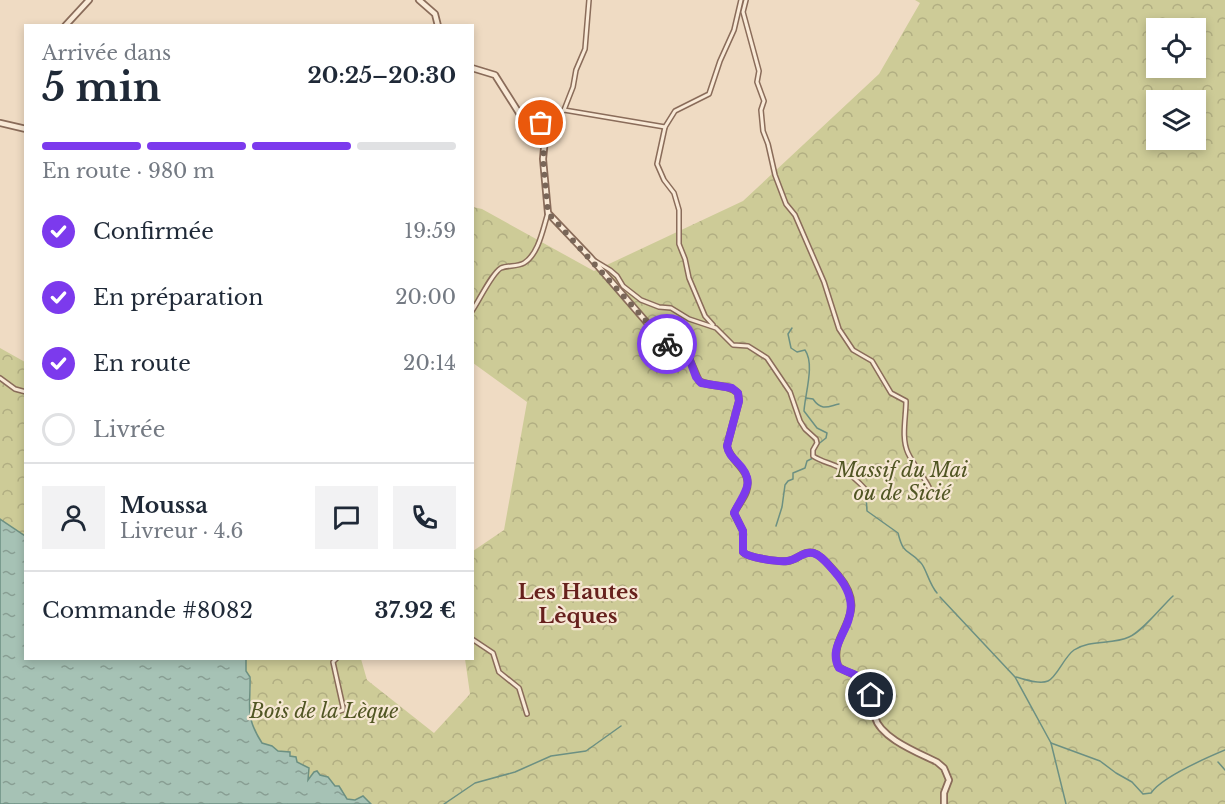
<!DOCTYPE html>
<html lang="fr">
<head>
<meta charset="utf-8">
<style>
  :root { --surface:#fff; --page:#f2f2f3; --text:#1f2937; --muted:#747a83; --line:#e0e1e3; --accent:#7c3aed }
  body { margin:0; font-family:"Libre Baskerville",serif; background:var(--page); color:var(--text); height:100vh; display:flex; flex-direction:column; font-size:22px; white-space:nowrap }
  * { box-sizing:border-box; margin:0 }
  p { font-size:20px; color:var(--muted) }
  .icon { flex:none; width:33px; height:33px; fill:none; stroke:currentColor; stroke-width:2; stroke-linecap:round; stroke-linejoin:round }
  .map { position:relative; flex:1; overflow:hidden }
  .side { position:absolute; left:24px; top:24px; width:450px; height:636px; display:flex; flex-direction:column; background:var(--surface); border-radius:0px; box-shadow:0 3px 9px #0003 }
  .side>* { flex:none }
  .fabs { position:absolute; left:1146px; top:18px; display:grid; gap:12px }
  .fabs a { display:grid; place-items:center; width:60px; height:60px; border-radius:0px; background:var(--surface); box-shadow:0 3px 9px #0003; font-size:30px }
  .pin { position:absolute; display:grid; place-items:center; width:51px; height:51px; color:#fff; margin:-26px; border:3px solid #fff; border-radius:50%; box-shadow:0 2px 6px #0007 }
  .courier { position:absolute; display:grid; place-items:center; width:60px; height:60px; margin:-30px; border:4px solid #7c3aed; border-radius:50%; background:#fff; color:#222; box-shadow:0 2px 8px #0007 }
  .overview em { font-style:normal; font-weight:700 }
  .overview div { display:flex; flex-direction:column-reverse }
  .overview { display:flex; align-items:center; justify-content:space-between; height:102px; padding:0 18px }
  h1 { font-size:39px; font-weight:700; line-height:45px }
  .bar { display:grid; grid-template-columns:repeat(4,1fr); gap:9px 6px; align-content:center; height:72px; padding:0 18px }
  .bar i { height:8px; border-radius:4px; background:var(--line) }
  .bar .active { background:var(--accent) }
  .bar p { grid-column:span 4 }
  .line { display:flex; align-items:center; gap:15px; padding:0 18px; border-top:2px solid var(--line) }
  .line div { flex:1 }
  .round { display:grid; place-items:center; flex:none; width:63px; height:63px; border-radius:0px; background:var(--page) }
  ol { padding:0 18px; list-style:none }
  li { display:flex; align-items:center; gap:18px; height:66px }
  li p { margin-inline-start:auto }
  li .icon { padding:6px; border-radius:50%; background:var(--accent); color:#fff; stroke-width:4 }
  li:last-child { color:var(--muted) }
  li i { width:33px; height:33px; border:3px solid var(--line); border-radius:50% }
  .map>svg:first-child { display:block }
  .forest { fill:url(#forest-crowns); fill-rule:evenodd }
  .water { fill:url(#water-ripples); stroke:#6c9082; stroke-width:1.5 }
  .lines { fill:none; stroke-linecap:round; stroke-linejoin:round }
  .stream { stroke:#6c9082; stroke-width:1.5 }
  .minor-casing { stroke:#8a6c5a; stroke-width:6 }
  .tertiary-casing { stroke:#8a6c5a; stroke-width:8 }
  .minor { stroke:#f9ead7; stroke-width:3 }
  .tertiary { stroke:#f9ead7; stroke-width:4.5 }
  .done { stroke:#796658; stroke-width:6; stroke-dasharray:0 10.8 }
  .route { stroke:#7c3aed; stroke-width:8 }
  .labels { text-anchor:middle; stroke-width:4.5; stroke-linejoin:round; paint-order:stroke }
  .park-label { font-size:20px; font-style:italic; fill:#515624; stroke:#f6e7d3 }
  .neighbourhood-label { font-size:21px; font-weight:bold; fill:#67211d; stroke:#f6e7d3 }
</style>
</head>
<body>
<div class="map">
<svg width="1225" height="804" viewBox="0 0 1225 804">
  <defs>
    <pattern id="forest-crowns" width="20" height="18" patternUnits="userSpaceOnUse" patternTransform="scale(1.5)"><rect width="20" height="18" fill="#cdcb97"/><path d="M2 6a3 3 0 1 1 6 0M12 15a3 3 0 1 1 6 0" fill="none" stroke="#b1ae82"/></pattern>
    <pattern id="water-ripples" width="26" height="14" patternUnits="userSpaceOnUse" patternTransform="scale(1.5)"><rect width="26" height="14" fill="#a6c2b5"/><path d="M2 4q2-2 4 0t4 0M15 11q2-2 4 0t4 0" fill="none" stroke="#889e93"/></pattern>
  </defs>
  <rect width="100%" height="100%" fill="#efdbc3"/>
  <!-- forest -->
  <g class="forest">
    <path d="M 915,0 L 1225,0 L 1225,804 L 371,804 L 368,800 L 347,799 L 339,786 L 335,786 L 328,777 L 311,778 L 308,780 L 306,766 L 302,766 L 291,757 L 290,752 L 278,751 L 272,746 L 262,743 L 252,727 L 248,707 L 251,688 L 246,671 L 246,658 L 361,659 L 367,680 L 434,733 L 470,694 L 465,659 L 472,658 L 473,551 L 504,530 L 527,402 L 473,363 L 473,207 L 482,209 L 594,271 L 743,201 L 879,74 L 920,3 ZM 1156,28 L 1196,28 L 1196,68 L 1156,68 ZM 1156,100 L 1196,100 L 1196,140 L 1156,140 Z"/>
    <polygon points="0,348 25,362 25,536 0,519"/>
  </g>
  <!-- water -->
  <path class="water" d="M 0,519 L 25,536 L 26,658 L 246,659 L 246,671 L 250,677 C 251,707 244,715 262,743 L 272,746 L 278,751 L 290,752 L 290,756 L 296,757 L 297,762 L 309,768 L 308,780 L 314,772 L 317,771 L 320,775 L 328,777 L 335,786 L 339,786 L 347,799 L 355,800 L 363,796 L 371,804 L 0,804 Z"/>
  <g class="lines">
    <!-- stream -->
    <g class="stream">
      <path d="M 792,328 L 788,334 L 791,348 L 797,352 L 805,350 C 815,364 805,394 804,411 L 817,428 L 827,433 L 826,438 L 816,446"/>
      <path d="M 806,398 L 813,399 C 822,412 829,406 839,404"/>
      <path d="M 866,495 L 867,511 L 898,533 C 904,557 908,548 921,563 C 926,568 929,584 937,593"/>
      <polyline points="776,526 782,507 785,485 788,481 793,479 793,473 805,468 807,461 813,458"/>
      <polyline points="940,597 1015,677 1051,743 1066,804"/>
      <path d="M 1016,677 C 1024,679 1039,685 1048,681 C 1057,677 1064,657 1074,650 C 1090,639 1112,645 1129,637 C 1143,631 1161,607 1173,596"/>
      <path d="M 1051,743 L 1100,761 L 1116,773 L 1132,782 L 1143,794 L 1151,793 C 1162,777 1206,758 1225,750"/>
      <polyline points="1218,762 1225,770"/>
      <polyline points="444,804 475,783 515,772 551,756 586,751 621,726"/>
    </g>
    <defs>
      <g id="minor">
        <path d="M 746,0 L 743,12 L 759,71 L 757,82 L 764,101 L 761,110 L 763,131 L 768,144 L 775,175 L 786,204 L 795,215 L 824,282 L 839,329 L 853,350 L 872,361 L 891,393 L 906,401 C 906,418 901,438 908,453 C 915,468 927,479 932,494"/>
        <polyline points="564,110 665,127"/>
        <polyline points="546,128 554,118 564,110 573,87 576,70 585,49 589,0"/>
        <path d="M 595,261 L 610,270 L 617,276 L 623,286 L 641,300 L 659,307 L 671,308 L 689,319 L 716,328 L 733,345 L 748,346 L 767,358 L 790,392 L 800,421 L 805,429 L 816,439 L 817,443 L 813,450 L 813,456 C 822,462 831,463 840,468 C 851,474 859,482 867,491"/>
        <path d="M 472,311 C 479,301 492,273 501,268 C 508,265 517,267 524,263 C 539,254 543,228 548,213"/>
        <polyline points="713,325 705,316 689,278 685,259 679,244 679,210 674,193 664,180 657,164 665,127 675,111 709,94 720,61 734,30 741,0"/>
        <polyline points="0,378 15,389 26,392"/>
        <polyline points="472,639 493,653 499,672 519,688 527,714"/>
        <polyline points="334,713 343,710 343,707 333,662 337,658"/>
      </g>
      <g id="tertiary">
        <polyline points="419,0 435,14 438,26"/>
        <polyline points="65,26 89,0"/>
        <path d="M 472,68 L 495,75 L 519,113 L 546,128 L 543,159 L 548,213 L 590,257 L 662,340 L 689,358 L 699,381 C 711,388 728,383 738,393 L 739,401 L 727,446 C 731,464 754,470 746,492 C 743,500 737,506 734,513 L 743,531 L 743,552 C 748,558 780,562 788,561 C 797,560 804,550 814,553 C 823,556 831,568 838,575 C 873,616 827,632 838,666 C 846,674 859,673 865,682 C 873,692 871,705 875,717 C 880,738 919,753 937,762 L 944,768 L 949,780 L 944,793 L 944,804"/>
        <polyline points="0,123 26,129"/>
      </g>
    </defs>
    <!-- minor casing -->
    <use href="#minor" class="minor-casing"/>
    <!-- tertiary casing -->
    <use href="#tertiary" class="tertiary-casing"/>
    <!-- minor -->
    <use href="#minor" class="minor"/>
    <!-- tertiary -->
    <use href="#tertiary" class="tertiary"/>
  </g>
  <g class="lines">
    <!-- done -->
    <polyline class="done" points="541,123 546,128 543,159 548,213 667,344"/>
    <!-- route -->
    <path class="route" d="M 667,344 L 689,358 L 696,377 L 701,383 L 732,388 L 738,393 L 739,401 L 727,446 C 728,453 732,457 737,462 C 758,483 743,493 734,513 L 743,531 L 743,552 C 748,558 779,562 787,561 C 797,560 803,551 813,553 C 822,555 828,565 834,571 C 877,619 822,637 839,668 C 854,675 868,676 871,695"/>
  </g>
  <g class="labels">
    <!-- park labels -->
    <g class="park-label">
      <text x="902" y="477">Massif du Mai<tspan x="902" dy="23">ou de Sicié</tspan></text>
      <text x="324" y="718">Bois de la Lèque</text>
    </g>
    <!-- neighbourhood labels -->
    <g class="neighbourhood-label">
      <text x="578" y="599">Les Hautes<tspan x="578" dy="24">Lèques</tspan></text>
    </g>
  </g>
</svg>
<div class="fabs">
<a><svg class="icon" aria-label="locate" viewBox="0 0 24 24"><circle cx="12" cy="12" r="6"/><path d="M12 2v4M12 18v4M2 12h4M18 12h4"/></svg></a>
<a><svg class="icon" aria-label="layers" viewBox="0 0 24 24"><path d="M12 4l9 5-9 5-9-5zM3 14l9 5 9-5"/></svg></a>
</div>
<div class="pin" style="left:541px;top:123px;background:#ea580c"><svg class="icon" aria-label="bag" viewBox="0 0 24 24"><path d="M5 8h14l-1 12H6zM9 8a3 3 0 0 1 6 0"/></svg></div>
<div class="pin" style="left:871px;top:695px;background:#1f2937"><svg class="icon" aria-label="home" viewBox="0 0 24 24"><path d="M3 11l9-7 9 7M6 9v11h12V9"/></svg></div>
<div class="courier" style="left:667px;top:344px"><svg class="icon" aria-label="bike" viewBox="0 0 24 24"><circle cx="6" cy="16" r="4"/><circle cx="18" cy="16" r="4"/><path d="M6 16l4-8h5l3 8M10 8l3 8H6M13 5h3"/></svg></div>
<section class="side">
<div class="overview"><div><h1>5 min</h1><p>Arrivée dans</p></div><em>20:25–20:30</em></div>
<div class="bar"><i class="active"></i><i class="active"></i><i class="active"></i><i></i><p>En route · 980 m</p></div>
<ol>
<li><svg class="icon" aria-label="check" viewBox="0 0 24 24"><path d="M5 12l5 5 9-10"/></svg>Confirmée<p>19:59</p></li>
<li><svg class="icon" aria-label="check" viewBox="0 0 24 24"><path d="M5 12l5 5 9-10"/></svg>En préparation<p>20:00</p></li>
<li><svg class="icon" aria-label="check" viewBox="0 0 24 24"><path d="M5 12l5 5 9-10"/></svg>En route<p>20:14</p></li>
<li><i></i>Livrée</li>
</ol>
<div class="line" style="height:108px"><a class="round"><svg class="icon" aria-label="person" viewBox="0 0 24 24"><circle cx="12" cy="8" r="4"/><path d="M4 21q1-7 8-7t8 7"/></svg></a><div><b>Moussa</b><p>Livreur · 4.6</p></div><a class="round"><svg class="icon" aria-label="chat" viewBox="0 0 24 24"><path d="M4 5h16v11H9l-5 4z"/></svg></a><a class="round"><svg class="icon" aria-label="phone" viewBox="0 0 24 24"><path d="M5 4h4l2 5-3 2q2 4 5 5l2-3 5 2v4C11 20 4 13 5 4z"/></svg></a></div>
<div class="line" style="height:78px"><div>Commande #8082</div><b>37.92 €</b></div>
</section>
</div>
</body>
</html>
